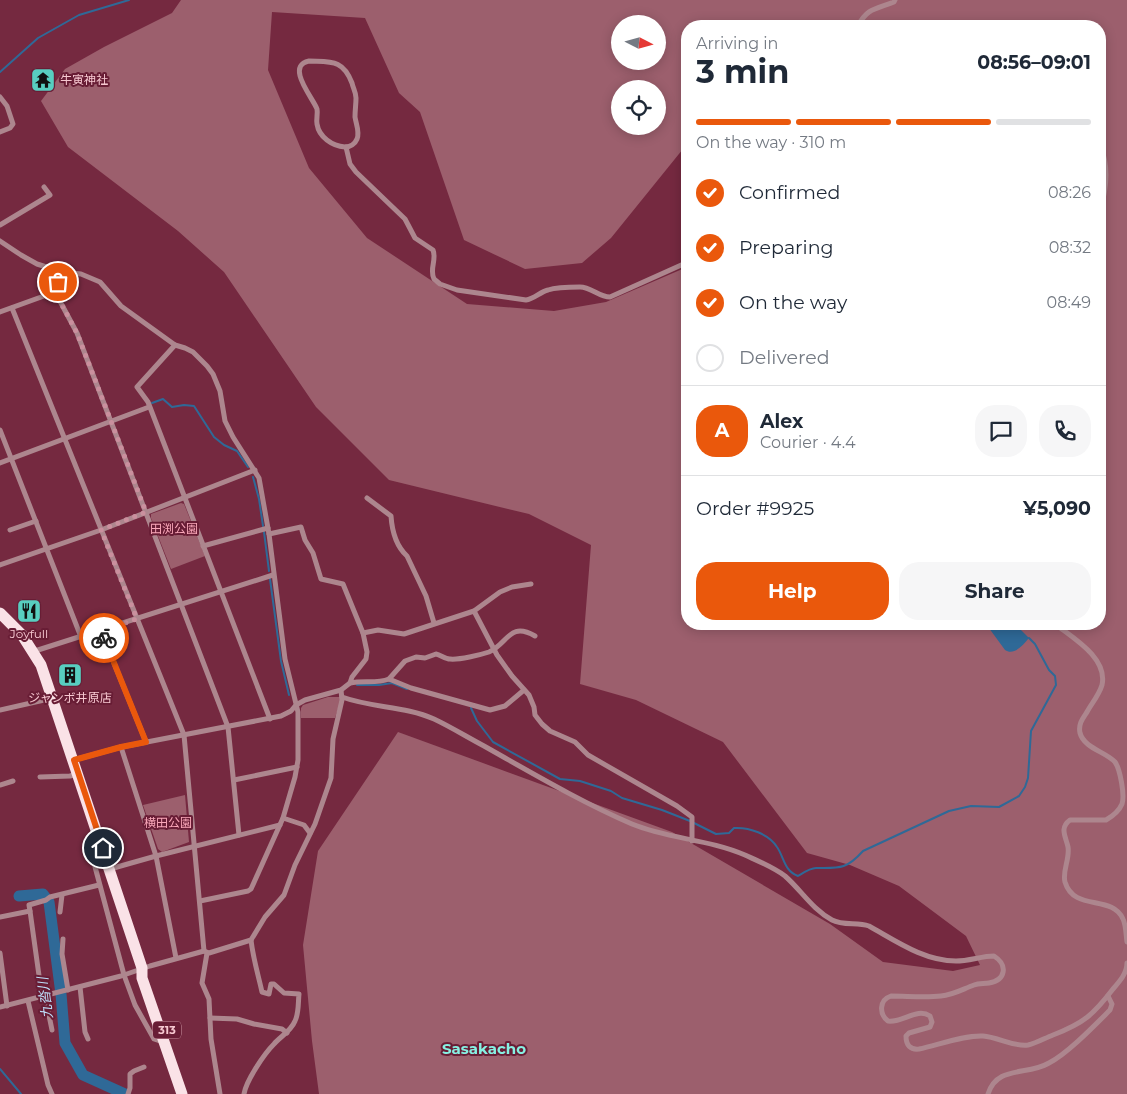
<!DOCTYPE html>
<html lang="en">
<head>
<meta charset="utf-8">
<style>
  :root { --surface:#fff; --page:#f6f6f7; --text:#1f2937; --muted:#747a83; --line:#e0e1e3; --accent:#ea580c }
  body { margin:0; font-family:Montserrat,"Noto Sans JP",sans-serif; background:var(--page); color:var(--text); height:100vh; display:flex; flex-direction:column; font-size:19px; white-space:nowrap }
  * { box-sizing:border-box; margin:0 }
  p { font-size:16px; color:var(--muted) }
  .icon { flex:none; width:28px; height:28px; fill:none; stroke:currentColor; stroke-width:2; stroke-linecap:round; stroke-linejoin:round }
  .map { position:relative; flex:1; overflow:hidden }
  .side { position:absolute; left:681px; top:20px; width:425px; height:610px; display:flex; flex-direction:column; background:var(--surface); border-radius:20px; box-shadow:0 2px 12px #0003 }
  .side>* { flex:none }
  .needle { width:32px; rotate:96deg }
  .tools { position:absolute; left:611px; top:15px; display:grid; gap:10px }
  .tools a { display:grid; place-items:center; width:55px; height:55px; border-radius:50%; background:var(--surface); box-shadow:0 2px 12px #0003; font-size:25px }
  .pin { position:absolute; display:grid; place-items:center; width:42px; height:42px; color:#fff; margin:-21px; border:2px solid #fff; border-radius:50%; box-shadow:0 1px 5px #0007 }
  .courier { position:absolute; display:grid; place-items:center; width:50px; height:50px; margin:-25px; border:4px solid #ea580c; border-radius:50%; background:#fff; color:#222; box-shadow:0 1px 6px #0007 }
  .head em { font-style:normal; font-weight:700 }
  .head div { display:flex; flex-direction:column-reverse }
  .head { display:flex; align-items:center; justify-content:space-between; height:85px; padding:0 15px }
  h1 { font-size:32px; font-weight:700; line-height:38px }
  .bar { display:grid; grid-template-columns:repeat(4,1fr); gap:8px 5px; align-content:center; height:60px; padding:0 15px }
  .bar i { height:6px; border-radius:4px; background:var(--line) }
  .bar .active { background:var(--accent) }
  .bar p { grid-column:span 4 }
  .line { display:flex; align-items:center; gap:12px; padding:0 15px; border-top:1px solid var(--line) }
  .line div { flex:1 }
  .round { display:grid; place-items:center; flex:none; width:52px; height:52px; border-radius:20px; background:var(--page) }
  ol { padding:0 15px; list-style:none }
  li { display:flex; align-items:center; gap:15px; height:55px }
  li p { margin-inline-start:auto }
  li .icon { padding:5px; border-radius:50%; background:var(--accent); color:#fff; stroke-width:4 }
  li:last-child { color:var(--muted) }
  li i { width:28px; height:28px; border:2px solid var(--line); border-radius:50% }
  .cta { display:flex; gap:10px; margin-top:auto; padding:10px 15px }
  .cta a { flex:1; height:58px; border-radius:20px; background:var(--accent); color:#fff; font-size:20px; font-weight:700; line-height:58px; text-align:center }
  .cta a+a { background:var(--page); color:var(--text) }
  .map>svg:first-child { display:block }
  .green { fill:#9c5f6d; fill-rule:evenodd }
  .water { fill:#2f6997 }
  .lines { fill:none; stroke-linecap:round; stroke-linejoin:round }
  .stream { stroke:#2f6997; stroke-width:2 }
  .river { stroke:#2f6997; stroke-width:11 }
  .minor { stroke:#ad868e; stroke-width:5 }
  .trunk { stroke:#fae2e7; stroke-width:11 }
  .done { stroke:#ca909e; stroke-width:5; stroke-dasharray:0 9 }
  .route { stroke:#ea580c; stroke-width:6 }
  .labels { text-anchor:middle; stroke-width:4; stroke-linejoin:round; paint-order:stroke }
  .shield { fill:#681d35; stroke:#cc95a2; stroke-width:1 }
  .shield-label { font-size:11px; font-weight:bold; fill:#f7c8d1 }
  .poi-label { font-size:12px; fill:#f7c8d1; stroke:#681d35 }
  .park-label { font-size:12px; fill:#fba8ba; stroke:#681d35 }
  .water-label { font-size:14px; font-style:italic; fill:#beddf8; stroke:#681d35 }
  .quarter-label { font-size:15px; font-weight:bold; fill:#87f0e2; stroke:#681d35 }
</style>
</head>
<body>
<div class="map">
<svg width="1127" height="1094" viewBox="0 0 1127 1094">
  <rect width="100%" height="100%" fill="#752940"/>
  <!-- green -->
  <g class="green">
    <path d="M 181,0 L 1127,0 L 1127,1094 L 319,1094 L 312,1041 L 303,945 L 318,851 L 398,732 L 672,832 L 830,924 L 883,962 L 953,971 L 980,965 L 966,936 L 899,886 L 850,865 L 807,853 L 723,742 L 636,700 L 580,684 L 591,545 L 529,514 L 389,480 L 316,407 L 224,272 L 178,231 L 68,147 L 41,101 L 65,69 L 104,47 L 172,13 ZM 272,12 L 365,18 L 399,93 L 420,112 L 464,240 L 525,269 L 582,263 L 611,238 L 687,144 L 688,26 L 1100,26 L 1100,624 L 688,624 L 687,267 L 606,302 L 554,311 L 467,304 L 367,238 L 309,168 L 268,70 ZM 620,24 L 658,24 L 658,61 L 620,61 ZM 620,89 L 658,89 L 658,126 L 620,126 Z"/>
    <polygon points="181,503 184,504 205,556 171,569 151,518 151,514"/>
    <polygon points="328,697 340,697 341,700 335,718 301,718 301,708 303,705"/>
    <polygon points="185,795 189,842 162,852 158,849 143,805"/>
  </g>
  <!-- water -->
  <path class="water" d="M 986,624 L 1015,624 L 1029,638 C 1023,645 1014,656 1005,650 Z"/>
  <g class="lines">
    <!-- stream -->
    <g class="stream">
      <polyline points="0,72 38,38 79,15 129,0"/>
      <polyline points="152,403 163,399 172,407 184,405 194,406 214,437 224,445 237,451 248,467"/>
      <polyline points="253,477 259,499 263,526"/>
      <polyline points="264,532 269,571"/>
      <polyline points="270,579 281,661 289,695"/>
      <polyline points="357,685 379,685 392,683 407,689"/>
      <polyline points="471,708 477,721 493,742 560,779 580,781 611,791 622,798 662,810 690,821"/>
      <path d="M 694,823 L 716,834 L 729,833 L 734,828 C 749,827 769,834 777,847 C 784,857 784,871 798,876 C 803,873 810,868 816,868 C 839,868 846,870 863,851 L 949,811 L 971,806 L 999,807 L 1019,796 L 1025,787 L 1028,778 L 1031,731 L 1056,685 L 1055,676 L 1049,670 L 1035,644 L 1029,638"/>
      <polyline points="0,1069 21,1094"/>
    </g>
    <!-- river -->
    <polyline class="river" points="19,896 43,894 49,902 61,994 65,1043 83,1075 125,1094"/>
    <!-- minor -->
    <g class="minor">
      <path d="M 858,26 C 867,8 876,9 894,2 L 895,0"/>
      <path d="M 309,61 C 331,62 343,59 352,83 C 353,88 356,92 356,98 C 356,104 355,110 355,117 C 356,124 360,132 357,139 C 355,144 350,147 345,147 C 332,146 319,137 317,124 C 316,119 318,114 317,109 C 313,98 285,66 309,61 Z"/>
      <polyline points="0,97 7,106 13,124 10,128 0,132"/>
      <path d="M 1100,145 C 1109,166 1107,188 1100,210"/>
      <path d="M 346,147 L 350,164 L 356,172 L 405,219 L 415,238 L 433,250 C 437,260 429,269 434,279 L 440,284 L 457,290 L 526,300 C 534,299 540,292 548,290 C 557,287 570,287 580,287 C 591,287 599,297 610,297 L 688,262"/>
      <polyline points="0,225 50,195 44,187"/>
      <polyline points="0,241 21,255 37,264 62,272 81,274 100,282 121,306 175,345 185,348 193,352 207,366 213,374 220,391 225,421 233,437 259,478 269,534 285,659 298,712 298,760 295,777 283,818 251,889 248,891 200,901"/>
      <polyline points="62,272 55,292 77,333 228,727 239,835"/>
      <polyline points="12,308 184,735 204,951"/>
      <polyline points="0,312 55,292"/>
      <polyline points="175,345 137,387 148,402 270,719"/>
      <polyline points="0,430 81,637"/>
      <polyline points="0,463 149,407"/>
      <path d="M 367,498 L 391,516 C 392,531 396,546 407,556 L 426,596 L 434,623"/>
      <polyline points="10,530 36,521"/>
      <polyline points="203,546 268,528"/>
      <polyline points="0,565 101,530 255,470"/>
      <polyline points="474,611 497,655 512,676 529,695 534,707 535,715 542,724 550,731 575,742 588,755 677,806 692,817 692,841"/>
      <path d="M 1055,624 C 1073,638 1108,658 1102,685 C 1099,695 1092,703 1087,712 C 1083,718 1078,724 1080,733 C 1084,748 1106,752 1115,762 C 1120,769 1125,795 1122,804 C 1119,811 1113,816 1106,820 L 1070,820 C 1059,828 1066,837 1068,847 C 1070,859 1062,871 1065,882 C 1074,912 1112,894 1123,919 C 1126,925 1126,935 1127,942"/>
      <polyline points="101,631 146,742"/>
      <polyline points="363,633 378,630 404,634 474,611 500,592 512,587 531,584"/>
      <polyline points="33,650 38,650 273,575"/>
      <path d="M 389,679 L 405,661 L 416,657 L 425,658 L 436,654 C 441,655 445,659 450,659 C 459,660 480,655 489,652 C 508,644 509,621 535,636"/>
      <path d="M 350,683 C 364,680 376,684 389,679 L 411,688 L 490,710 L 505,706 L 524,690"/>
      <path d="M 342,697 C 372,708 405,706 434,719 C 451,727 467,737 484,746 C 532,773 581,802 632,824 C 668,839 708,839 745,855 C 758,861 773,867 785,876 C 801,890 812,909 832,920 C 843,926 857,922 869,926 C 896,941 924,961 956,961 C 969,961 982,956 994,956 C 1008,965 1006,980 989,983 C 984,984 979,983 974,985 C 963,989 953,995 941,996 C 925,998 907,996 891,996 C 879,1000 879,1014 888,1021 C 903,1023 917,1007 930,1016 L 932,1022 L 930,1027 L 909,1033 L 906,1036 C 906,1045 910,1050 919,1049 C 938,1045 964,1035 983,1036 C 998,1037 1013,1047 1028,1045 C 1037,1043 1045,1038 1053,1035 C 1084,1023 1093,1015 1113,989 C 1120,981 1127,973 1127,963"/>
      <polyline points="0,710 53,698"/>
      <polyline points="121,747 156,856 176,958"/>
      <polyline points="74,760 121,747 281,716 291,711 296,705 305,700 341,690 350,683 352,677 366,659 367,652 363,633 343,584 321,579 313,553 305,540 301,527 269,534"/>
      <polyline points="40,777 70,776 78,774"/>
      <polyline points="234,780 297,767"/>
      <polyline points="0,785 13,781"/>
      <polyline points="283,818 304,825 310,833"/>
      <polyline points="103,848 95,853 94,863 124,975 135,1005 154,1039 163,1042"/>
      <polyline points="110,869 156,856 280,825"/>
      <polyline points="30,911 42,997"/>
      <polyline points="60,912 62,895"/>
      <polyline points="0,917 30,911 29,905 46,900 50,897 99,885"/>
      <polyline points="63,939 62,954 68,990"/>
      <polyline points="0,953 7,1006"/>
      <polyline points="207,953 202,983 209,999 211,1039 220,1094"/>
      <polyline points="80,987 85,1032 88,1039"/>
      <polyline points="45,996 52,1030"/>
      <polyline points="28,1001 48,1085 52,1094"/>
      <polyline points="0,1007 121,976 150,966 204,951 209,953 251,940 265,917 284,895 295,865 315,824 331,778 333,739 342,700 341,690"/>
      <polyline points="210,1018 237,1019 254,1024 282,1029 287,1033"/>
      <polyline points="128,1094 130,1088 130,1074 134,1071 144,1067"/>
      <path d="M 244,1094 C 246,1081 264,1054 274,1044 C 281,1036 291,1031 295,1021 C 299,1013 298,1003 299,994 L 284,993 L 274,984 L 271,984 L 269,994 L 262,992 C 258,974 253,958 251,940"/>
      <path d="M 988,1094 C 997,1065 1027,1076 1049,1063 C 1068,1053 1094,1026 1110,1010 L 1112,1004 L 1108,996"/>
    </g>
    <!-- trunk -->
    <polyline class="trunk" points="0,613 22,635 41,665 142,968 142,978 182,1094"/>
  </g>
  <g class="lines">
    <!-- done -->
    <polyline class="done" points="58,282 55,292 77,333 146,512 101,530 137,619 101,631 104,638"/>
    <!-- route -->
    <polyline class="route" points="103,848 74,760 121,747 146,742 104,638"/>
  </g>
  <!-- icons -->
  <defs>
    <symbol id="temple-square" viewBox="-11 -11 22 22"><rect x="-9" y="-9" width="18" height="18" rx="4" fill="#58cec0" stroke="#681d35"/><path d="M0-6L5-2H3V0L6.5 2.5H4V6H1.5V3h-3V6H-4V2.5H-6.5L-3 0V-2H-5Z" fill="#111"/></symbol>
    <symbol id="restaurant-square" viewBox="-11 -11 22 22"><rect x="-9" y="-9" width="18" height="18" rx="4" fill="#58cec0" stroke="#681d35"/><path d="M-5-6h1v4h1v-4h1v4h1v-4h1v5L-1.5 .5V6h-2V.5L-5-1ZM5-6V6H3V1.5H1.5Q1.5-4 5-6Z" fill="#111"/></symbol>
    <symbol id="building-square" viewBox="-11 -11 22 22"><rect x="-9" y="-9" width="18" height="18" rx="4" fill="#58cec0" stroke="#681d35"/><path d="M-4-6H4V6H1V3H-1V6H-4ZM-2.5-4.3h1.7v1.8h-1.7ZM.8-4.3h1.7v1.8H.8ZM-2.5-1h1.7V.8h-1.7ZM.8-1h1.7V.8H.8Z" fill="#111"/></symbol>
  </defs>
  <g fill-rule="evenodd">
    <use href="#temple-square" x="29" y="66" width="28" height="28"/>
    <use href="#restaurant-square" x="15" y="597" width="28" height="28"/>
    <use href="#building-square" x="56" y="661" width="28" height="28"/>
  </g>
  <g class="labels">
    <!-- shield labels -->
    <rect class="shield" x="153" y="1021.5" width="28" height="17" rx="4"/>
    <g class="shield-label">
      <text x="167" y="1034">313</text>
    </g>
    <!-- poi labels -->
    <g class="poi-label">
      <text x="60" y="84" text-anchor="start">牛寅神社</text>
      <text x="29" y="638">Joyfull</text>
      <text x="70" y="702">ジャンボ井原店</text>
    </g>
    <!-- park labels -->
    <g class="park-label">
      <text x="174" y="533">田渕公園</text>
      <text x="168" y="827">横田公園</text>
    </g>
    <!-- water labels -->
    <g class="water-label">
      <text transform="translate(45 998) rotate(-97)" y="5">九沓川</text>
    </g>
    <!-- quarter labels -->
    <g class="quarter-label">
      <text x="484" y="1054">Sasakacho</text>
    </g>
  </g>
</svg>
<div class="tools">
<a><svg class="needle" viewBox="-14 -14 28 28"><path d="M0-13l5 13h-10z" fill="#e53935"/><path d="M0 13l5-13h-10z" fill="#747a83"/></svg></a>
<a><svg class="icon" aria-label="locate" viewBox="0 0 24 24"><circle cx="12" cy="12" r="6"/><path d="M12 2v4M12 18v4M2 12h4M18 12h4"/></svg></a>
</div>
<div class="pin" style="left:58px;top:282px;background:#ea580c"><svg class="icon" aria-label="bag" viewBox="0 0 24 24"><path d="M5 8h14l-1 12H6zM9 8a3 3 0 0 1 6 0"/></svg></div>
<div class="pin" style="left:103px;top:848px;background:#1f2937"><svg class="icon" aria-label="home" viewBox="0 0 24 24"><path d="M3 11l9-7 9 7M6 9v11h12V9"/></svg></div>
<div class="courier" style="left:104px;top:638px"><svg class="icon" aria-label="bike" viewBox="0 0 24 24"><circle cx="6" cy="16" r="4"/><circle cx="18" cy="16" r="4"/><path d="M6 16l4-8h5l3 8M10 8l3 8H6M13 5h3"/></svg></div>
<section class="side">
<div class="head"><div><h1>3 min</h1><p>Arriving in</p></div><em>08:56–09:01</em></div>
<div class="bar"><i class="active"></i><i class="active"></i><i class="active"></i><i></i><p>On the way · 310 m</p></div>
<ol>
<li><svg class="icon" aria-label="check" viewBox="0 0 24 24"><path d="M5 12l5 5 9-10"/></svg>Confirmed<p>08:26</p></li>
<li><svg class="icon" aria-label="check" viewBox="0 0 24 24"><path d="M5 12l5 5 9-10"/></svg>Preparing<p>08:32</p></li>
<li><svg class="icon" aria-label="check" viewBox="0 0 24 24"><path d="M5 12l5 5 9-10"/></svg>On the way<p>08:49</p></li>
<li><i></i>Delivered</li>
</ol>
<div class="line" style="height:90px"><b class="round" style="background:var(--accent);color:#fff">A</b><div><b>Alex</b><p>Courier · 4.4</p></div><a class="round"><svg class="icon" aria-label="chat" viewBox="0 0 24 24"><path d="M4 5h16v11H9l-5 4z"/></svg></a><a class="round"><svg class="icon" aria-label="phone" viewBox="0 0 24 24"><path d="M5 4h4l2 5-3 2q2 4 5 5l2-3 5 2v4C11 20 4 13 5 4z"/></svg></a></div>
<div class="line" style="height:65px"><div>Order #9925</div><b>¥5,090</b></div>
<div class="cta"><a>Help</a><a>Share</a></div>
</section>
</div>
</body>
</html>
